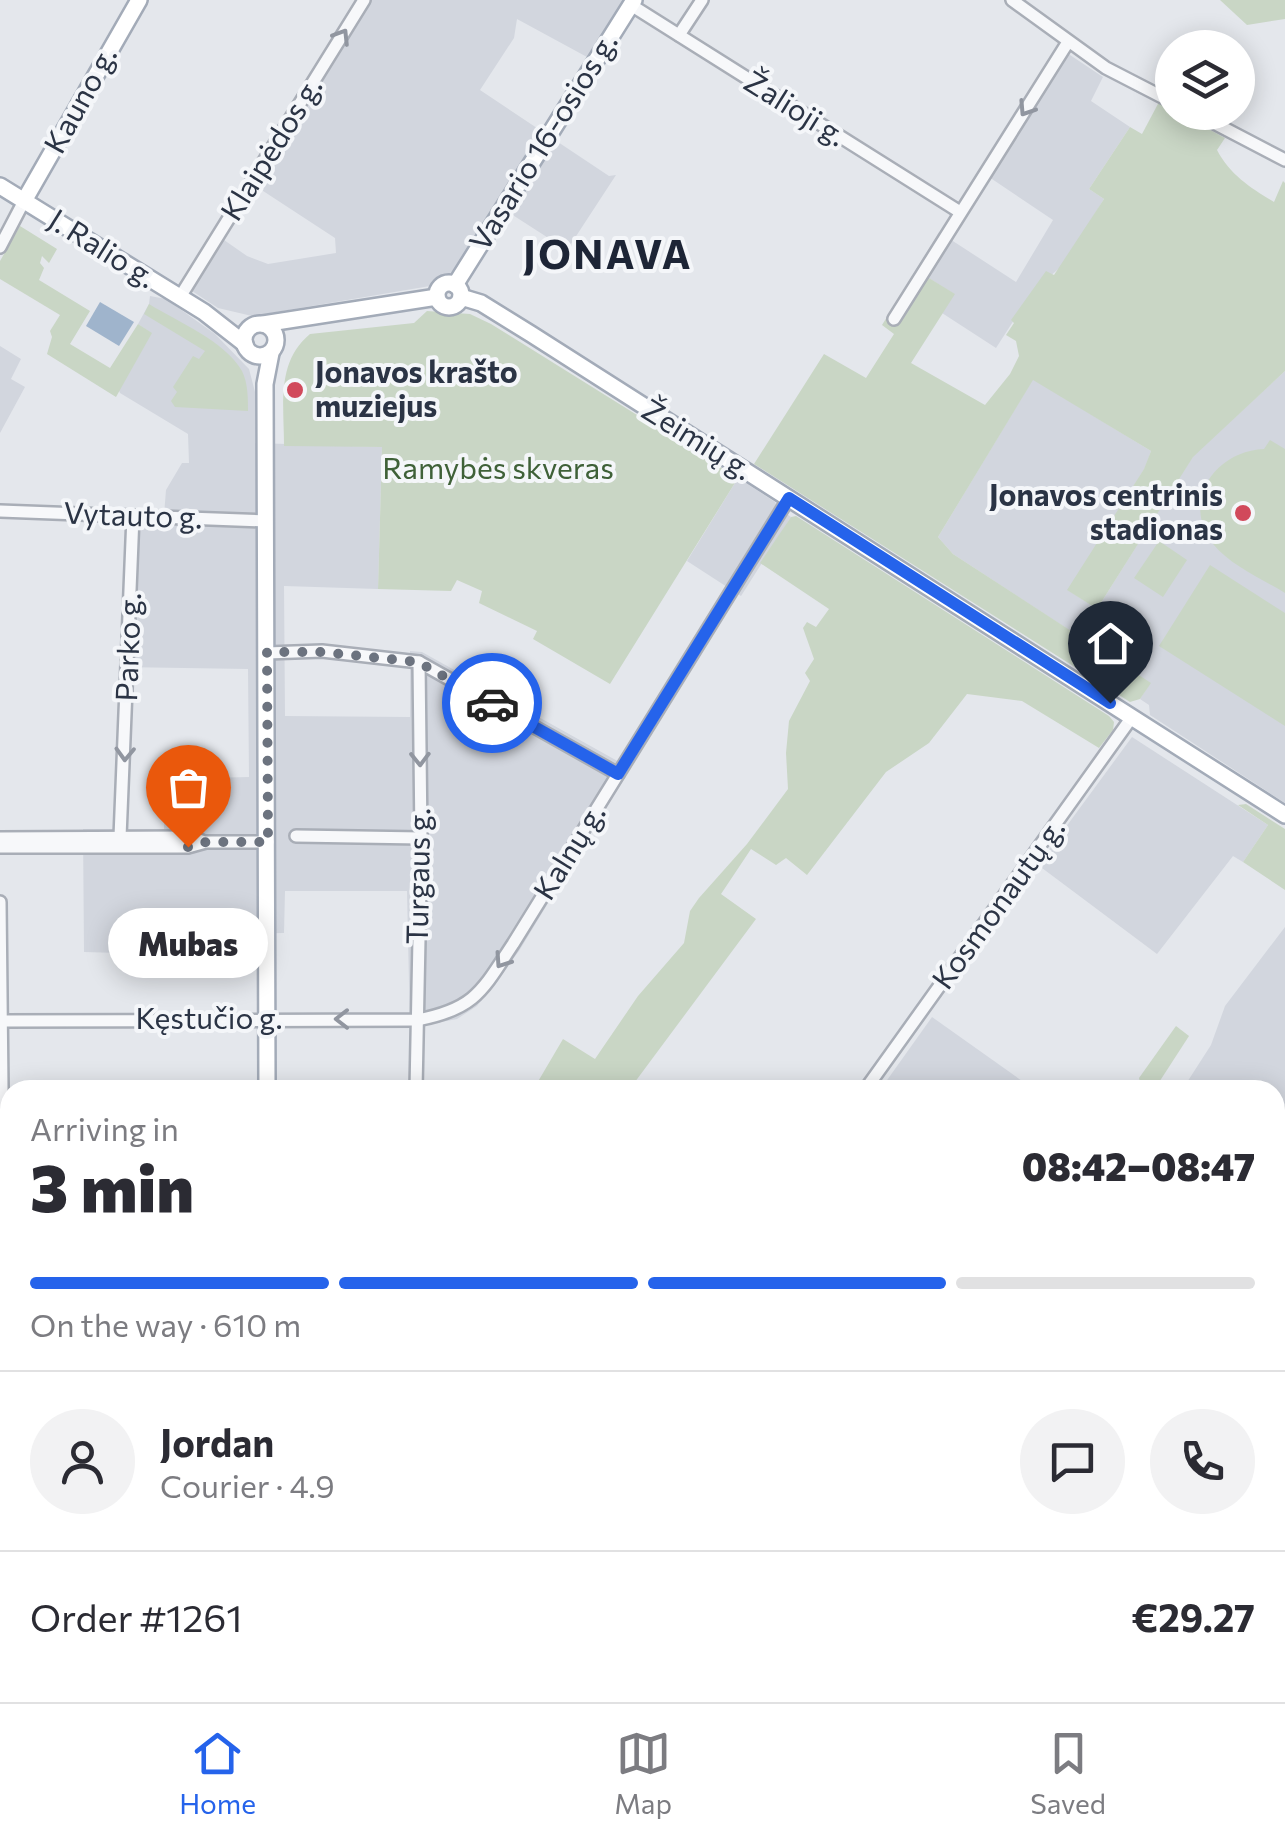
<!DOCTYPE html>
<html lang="en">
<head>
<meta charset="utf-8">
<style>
  :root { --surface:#fff; --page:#f2f2f3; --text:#2b2b33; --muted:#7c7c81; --line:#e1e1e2; --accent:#2563eb }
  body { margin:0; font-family:Commissioner,sans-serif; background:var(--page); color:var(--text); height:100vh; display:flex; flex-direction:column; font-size:38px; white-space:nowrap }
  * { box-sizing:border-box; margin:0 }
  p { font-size:32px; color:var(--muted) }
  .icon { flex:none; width:55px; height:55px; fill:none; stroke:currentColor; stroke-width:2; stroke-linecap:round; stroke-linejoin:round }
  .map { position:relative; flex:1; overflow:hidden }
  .side { position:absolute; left:0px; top:1080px; width:1285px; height:622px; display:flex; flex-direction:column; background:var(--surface); border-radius:30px 30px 0 0; box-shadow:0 5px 25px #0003 }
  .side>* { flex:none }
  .buttons { position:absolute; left:1155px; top:30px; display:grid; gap:20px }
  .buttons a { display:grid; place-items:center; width:100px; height:100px; border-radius:50%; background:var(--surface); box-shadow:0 5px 25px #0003; font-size:50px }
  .pin { position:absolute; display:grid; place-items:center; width:85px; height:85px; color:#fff; margin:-102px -42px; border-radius:50% 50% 50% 0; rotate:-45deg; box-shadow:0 0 10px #0007 }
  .pin .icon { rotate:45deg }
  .courier { position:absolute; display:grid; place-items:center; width:100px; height:100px; margin:-50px; border:8px solid #2563eb; border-radius:50%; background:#fff; color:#222; box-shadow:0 2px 12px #0007 }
  .bubble { position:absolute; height:70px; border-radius:35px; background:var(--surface); box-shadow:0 5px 25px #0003; font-size:32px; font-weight:800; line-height:70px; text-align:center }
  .overview em { font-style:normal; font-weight:800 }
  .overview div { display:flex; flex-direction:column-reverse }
  .overview { display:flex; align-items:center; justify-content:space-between; height:170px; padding:0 30px }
  h1 { font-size:65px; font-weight:800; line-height:75px }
  .bar { display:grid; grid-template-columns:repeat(4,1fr); gap:15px 10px; align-content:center; height:120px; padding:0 30px }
  .bar i { height:12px; border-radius:8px; background:var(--line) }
  .bar .on { background:var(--accent) }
  .bar p { grid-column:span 4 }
  .line { display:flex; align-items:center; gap:25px; padding:0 30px; border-top:2px solid var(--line) }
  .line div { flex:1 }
  .round { display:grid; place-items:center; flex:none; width:105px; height:105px; border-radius:52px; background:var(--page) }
  .tab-bar { display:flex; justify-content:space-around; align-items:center; height:140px; border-top:2px solid var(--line); background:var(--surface); font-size:28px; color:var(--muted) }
  .tab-bar a { display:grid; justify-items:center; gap:5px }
  .tab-bar .on { color:var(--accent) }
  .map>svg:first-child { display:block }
  .built { fill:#d2d6de }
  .green { fill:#c9d6c5 }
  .water { fill:#9fb4cc }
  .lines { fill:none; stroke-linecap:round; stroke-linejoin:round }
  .minor-casing { stroke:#a9aeb7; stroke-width:16 }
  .major-casing { stroke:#a3abb8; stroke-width:20 }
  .minor { stroke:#f7f8fa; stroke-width:11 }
  .major { stroke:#fff; stroke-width:15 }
  .rail-casing { stroke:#7d8696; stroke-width:6 }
  .rail { stroke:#f4f6f9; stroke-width:2.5; stroke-dasharray:8; stroke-linecap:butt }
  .oneway { stroke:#9196a0 }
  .done { stroke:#6c737f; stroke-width:10; stroke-dasharray:0 18 }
  .route { stroke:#2563eb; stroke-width:12 }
  .poi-dot { fill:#d1495b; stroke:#f4f6f9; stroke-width:4 }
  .labels { text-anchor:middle; stroke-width:8; stroke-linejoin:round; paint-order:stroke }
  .street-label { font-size:30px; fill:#2b3445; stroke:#f4f6f9 }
  .poi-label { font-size:30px; font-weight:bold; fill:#2b3445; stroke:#f4f6f9; text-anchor:start }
  .park-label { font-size:30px; fill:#3f6138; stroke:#f4f6f9 }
  .district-label { font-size:40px; font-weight:bold; letter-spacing:2.5px; fill:#1d2536; stroke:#f4f6f9 }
</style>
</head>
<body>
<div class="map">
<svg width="1285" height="1702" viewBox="0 0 1285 1702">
  <rect width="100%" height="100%" fill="#e4e7ec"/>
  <!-- built -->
  <g class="built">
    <polygon points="369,0 624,0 587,57 517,19 514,38 480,90 609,176 616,175 567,250 497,205 454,270 436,285 252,316 218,308 192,291 224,240 247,256 268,264 336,253 335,238 257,187"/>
    <polygon points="1067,53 1103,77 1091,101 1130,127 1089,189 1104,199 1064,264 1032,292 996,348 942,313 954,294 916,270 939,232 1016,282 1053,220 989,177"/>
    <polygon points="150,296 166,299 215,334 249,369 255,392 255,443 382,447 378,589 284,586 285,716 410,717 410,651 422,652 630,768 519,951 477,1006 457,1019 410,1028 407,891 285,891 284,933 180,935 179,945 133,946 132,961 120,960 119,953 84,952 83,829 164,829 165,790 204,790 206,778 249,777 248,669 121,667 130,514 164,515 166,490 182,463 189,463 188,434 120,393 118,388 151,333 138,324 149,304"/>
    <polygon points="0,346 21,359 11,379 25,387 0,433"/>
    <polygon points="1285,371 1285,803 1150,715 1149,705 1140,699 1150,683 953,554 938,537 1033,379 1151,451 1145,468 1068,590 1097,609 1193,456"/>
    <polygon points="738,478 775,502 777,507 791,517 741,596 687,561"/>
    <polygon points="1132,737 1268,825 1243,862 1233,856 1157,954 1038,865"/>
    <polygon points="1285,927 1285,1263 1275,1272 1275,1090 1182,1090 1211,1045 1225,1006"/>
    <polygon points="932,1017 1032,1088 1031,1090 880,1090"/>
    <polygon points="1275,1665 1285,1665 1285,1702 1168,1702 1141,1693 1275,1692"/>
    <polygon points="303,1692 779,1692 827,1702 303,1702"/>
  </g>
  <!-- green -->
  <g class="green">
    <polygon points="1220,0 1285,0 1285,19 1247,25"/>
    <path d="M 1159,102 L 1225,138 L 1217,150 C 1230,175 1251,188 1274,202 L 1283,181 L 1285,183 L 1285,371 L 1193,457 L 1097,609 L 1067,590 L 1144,469 L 1151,451 L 1033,380 L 938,537 L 953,554 L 1151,683 L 1140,699 L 1130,702 L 754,464 L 824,354 L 866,378 L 894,334 L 882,325 L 916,270 L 955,294 L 911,363 L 985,405 L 1010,374 L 1019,356 L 1016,341 L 1006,335 L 1014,323 L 1011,320 L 1046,271 L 1054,275 L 1104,199 L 1089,189 L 1130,127 L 1142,134 Z"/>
    <polygon points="20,226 57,249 49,263 42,256 40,263 44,268 39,280 90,311 70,344 110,368 138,324 152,333 116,397 47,354 52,337 50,331 60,315 0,279 0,261"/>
    <path d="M 149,304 C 178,322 225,341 242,371 C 248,383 248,398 248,411 L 175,407 L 171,401 L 177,392 L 173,387 L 193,356 L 199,359 L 205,351 L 144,314 Z"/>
    <path d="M 427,311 L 470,314 L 491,324 L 738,478 L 610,684 L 533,639 L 537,631 L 479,603 L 482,591 L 457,580 L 451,591 L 378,589 L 382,447 L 284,446 C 284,405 276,362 310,334 L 414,323 Z"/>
    <path d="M 1270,440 L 1285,449 L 1285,593 C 1262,579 1230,565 1213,544 C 1180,500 1216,451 1264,449 Z"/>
    <polygon points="796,516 1109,716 1114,722 1113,730 1099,748 1022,701 967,694 929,743 886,772 807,875 786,858 776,865 751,849 721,894 756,919 629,1090 585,1090 580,1087 576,1090 533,1090 563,1039 595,1059 638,996 684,943 690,911 699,898 747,844 788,789 786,753 789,721 810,681 805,673 814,659 803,628 807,622 816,627 829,609 760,563 791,517"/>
    <polygon points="1159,541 1187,560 1163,597 1134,578"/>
    <polygon points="1210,565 1285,613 1285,726 1159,646"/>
    <polygon points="1246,804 1285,829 1285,890 1243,862 1268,825 1238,805"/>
    <polygon points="1176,1026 1189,1036 1154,1090 1142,1090 1139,1078"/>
    <polygon points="0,1620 10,1623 10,1692 106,1693 115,1702 0,1700"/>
    <polygon points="1036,1692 1058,1702 827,1702 779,1693"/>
    <polygon points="126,1693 254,1693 254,1702 134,1702"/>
  </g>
  <!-- water -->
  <polygon class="water" points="100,302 134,322 119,346 86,326"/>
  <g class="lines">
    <defs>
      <g id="minor">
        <polyline points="1012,0 1106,68 1172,102"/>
        <polyline points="631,5 960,212"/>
        <polyline points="679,35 702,0"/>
        <polyline points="1193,112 1285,160"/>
        <polyline points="0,247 24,201"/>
        <polyline points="180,297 364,0"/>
        <polyline points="894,319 1068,42"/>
        <polyline points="0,511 266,521"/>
        <polyline points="267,653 322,651 419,662 618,774"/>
        <polyline points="296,836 421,838"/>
        <polyline points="120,837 133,516"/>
        <polyline points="0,838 188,837 202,841"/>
        <polyline points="0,847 188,847 206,842 268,842"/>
        <polyline points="0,902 3,1181 0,1379"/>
        <path d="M 0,1021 L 417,1020 C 475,1009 482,991 513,944 L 789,498"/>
        <polyline points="416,1090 421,838 419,662"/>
        <polyline points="865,1090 1132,717"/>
        <polyline points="1275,1382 1285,1368"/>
        <polyline points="0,1615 10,1619"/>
        <polyline points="112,1692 121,1702"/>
      </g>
      <g id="major">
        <polyline points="0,186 204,312 245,344"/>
        <polyline points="24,201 139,0"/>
        <circle cx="449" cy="295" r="12"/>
        <polyline points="455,285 634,0"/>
        <polyline points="461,297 481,303 531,334 1285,815"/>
        <circle cx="260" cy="340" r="16"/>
        <polyline points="263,324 437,297"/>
        <polyline points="267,1090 265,384 271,353"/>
        <polyline points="1275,1647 1285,1648"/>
        <polyline points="268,1692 268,1702"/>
      </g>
    </defs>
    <!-- minor casing -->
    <use href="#minor" class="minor-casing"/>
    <!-- major casing -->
    <use href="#major" class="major-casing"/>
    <!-- minor -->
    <use href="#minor" class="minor"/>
    <!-- major -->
    <use href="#major" class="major"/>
    <defs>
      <g id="rail">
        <polyline points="0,1528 10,1528"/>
        <polyline points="1048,1692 1081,1702"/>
      </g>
    </defs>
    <!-- rail casing -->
    <use href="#rail" class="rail-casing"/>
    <!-- rail -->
    <use href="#rail" class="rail"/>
  </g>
  <!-- one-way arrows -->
  <defs><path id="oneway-chevron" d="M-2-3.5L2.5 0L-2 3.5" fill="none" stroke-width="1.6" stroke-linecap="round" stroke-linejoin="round" transform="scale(2.5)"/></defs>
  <g class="oneway">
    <use href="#oneway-chevron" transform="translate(342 36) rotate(-58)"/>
    <use href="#oneway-chevron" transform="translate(1026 109) rotate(123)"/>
    <use href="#oneway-chevron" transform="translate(125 754) rotate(92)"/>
    <use href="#oneway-chevron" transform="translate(420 759) rotate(89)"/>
    <use href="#oneway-chevron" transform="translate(502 961) rotate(124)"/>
    <use href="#oneway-chevron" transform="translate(342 1019) rotate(-180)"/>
  </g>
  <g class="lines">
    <!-- done -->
    <polyline class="done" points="188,847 206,842 268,842 267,652 322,652 418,662 492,703"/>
    <!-- route -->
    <polyline class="route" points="492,703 618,774 789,498 1110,703"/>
  </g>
  <!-- markers -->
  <g class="poi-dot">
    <circle cx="295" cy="390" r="10"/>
    <circle cx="1243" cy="513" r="10"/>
  </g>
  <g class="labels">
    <!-- street labels -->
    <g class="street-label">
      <text transform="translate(81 100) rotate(-61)" y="10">Kauno g.</text>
      <text transform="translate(795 109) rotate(32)" y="10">Žalioji g.</text>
      <text transform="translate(544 142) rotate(-58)" y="10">Vasario 16-osios g.</text>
      <text transform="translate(272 149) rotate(-58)" y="10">Klaipėdos g.</text>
      <text transform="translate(102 249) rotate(32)" y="10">J. Ralio g.</text>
      <text transform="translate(697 440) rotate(32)" y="10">Žeimių g.</text>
      <text transform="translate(133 516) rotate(2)" y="10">Vytauto g.</text>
      <text transform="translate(129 647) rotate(-88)" y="10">Parko g.</text>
      <text transform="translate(570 852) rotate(-58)" y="10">Kalnų g.</text>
      <text transform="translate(419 876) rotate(-89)" y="10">Turgaus g.</text>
      <text transform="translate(999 904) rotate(-54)" y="10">Kosmonautų g.</text>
      <text x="209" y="1029">Kęstučio g.</text>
    </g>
    <!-- poi labels -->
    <g class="poi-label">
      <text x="315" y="383">Jonavos krašto<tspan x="315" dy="34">muziejus</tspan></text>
      <text x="1223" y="506" text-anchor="end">Jonavos centrinis<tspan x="1223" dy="34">stadionas</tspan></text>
    </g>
    <!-- park labels -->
    <g class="park-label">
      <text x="498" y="479">Ramybės skveras</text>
    </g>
    <!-- district labels -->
    <g class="district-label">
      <text x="608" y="269">JONAVA</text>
    </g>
  </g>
</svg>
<div class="buttons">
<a><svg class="icon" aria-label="layers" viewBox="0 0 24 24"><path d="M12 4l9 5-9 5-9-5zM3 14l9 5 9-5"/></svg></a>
</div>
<div class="pin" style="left:188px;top:847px;background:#ea580c"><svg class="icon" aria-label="bag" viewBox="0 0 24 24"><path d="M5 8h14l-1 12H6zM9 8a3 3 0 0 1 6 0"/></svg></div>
<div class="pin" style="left:1110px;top:703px;background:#1f2937"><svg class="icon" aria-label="home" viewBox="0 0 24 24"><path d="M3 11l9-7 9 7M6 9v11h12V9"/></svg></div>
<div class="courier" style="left:492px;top:703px"><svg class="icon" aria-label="car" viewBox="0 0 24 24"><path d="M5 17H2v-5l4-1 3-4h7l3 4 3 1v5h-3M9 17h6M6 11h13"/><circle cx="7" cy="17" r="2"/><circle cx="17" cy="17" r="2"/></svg></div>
<div class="bubble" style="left:108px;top:908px;width:160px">Mubas</div>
<section class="side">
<div class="overview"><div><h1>3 min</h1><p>Arriving in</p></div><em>08:42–08:47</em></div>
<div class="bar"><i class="on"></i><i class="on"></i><i class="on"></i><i></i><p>On the way · 610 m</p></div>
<div class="line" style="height:180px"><a class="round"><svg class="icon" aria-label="person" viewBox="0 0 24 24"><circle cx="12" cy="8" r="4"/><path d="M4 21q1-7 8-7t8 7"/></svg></a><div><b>Jordan</b><p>Courier · 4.9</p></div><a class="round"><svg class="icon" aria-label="chat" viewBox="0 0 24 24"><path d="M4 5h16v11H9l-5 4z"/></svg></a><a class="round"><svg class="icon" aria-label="phone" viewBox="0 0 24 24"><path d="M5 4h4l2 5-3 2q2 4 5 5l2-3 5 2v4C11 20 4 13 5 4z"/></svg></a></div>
<div class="line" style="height:130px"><div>Order #1261</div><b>€29.27</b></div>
</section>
</div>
<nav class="tab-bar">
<a class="on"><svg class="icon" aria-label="home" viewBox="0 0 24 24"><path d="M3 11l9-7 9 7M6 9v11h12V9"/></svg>Home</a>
<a><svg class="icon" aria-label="map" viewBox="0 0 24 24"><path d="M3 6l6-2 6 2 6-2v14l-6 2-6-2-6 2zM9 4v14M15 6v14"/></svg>Map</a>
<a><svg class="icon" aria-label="saved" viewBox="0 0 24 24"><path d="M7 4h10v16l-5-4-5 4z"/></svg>Saved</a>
</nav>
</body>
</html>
